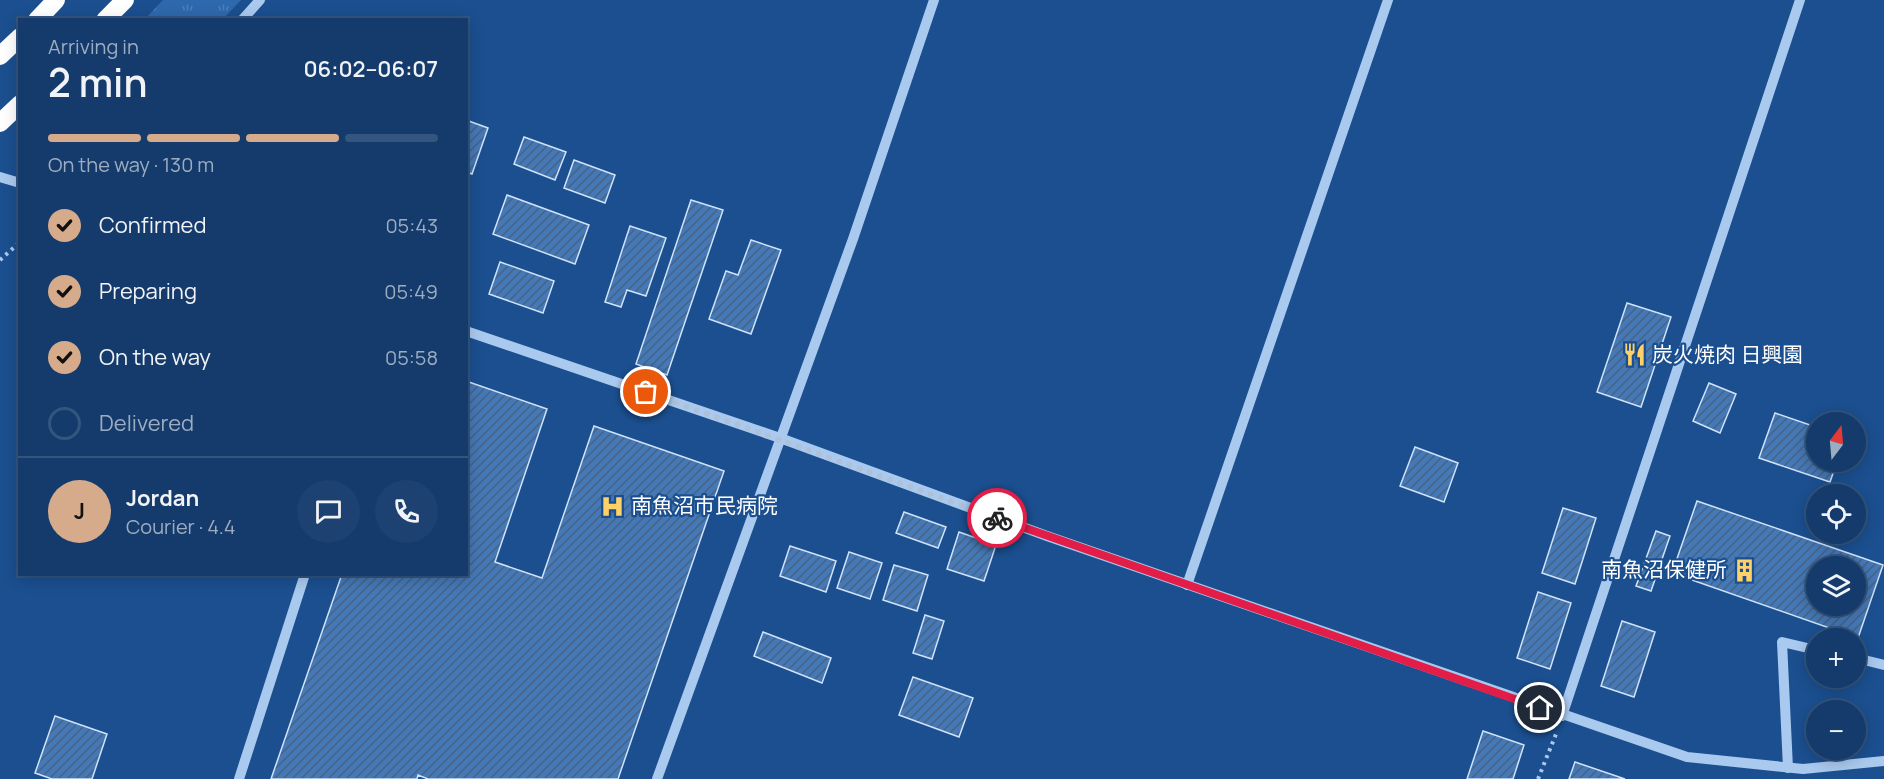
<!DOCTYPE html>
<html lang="en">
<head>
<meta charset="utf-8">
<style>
  :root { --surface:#143b6b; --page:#1d4271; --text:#f1f3f6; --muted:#9dadc1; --line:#33557e; --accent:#d6ab8b }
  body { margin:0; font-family:Manrope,"Noto Sans JP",sans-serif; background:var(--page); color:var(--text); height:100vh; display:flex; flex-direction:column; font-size:22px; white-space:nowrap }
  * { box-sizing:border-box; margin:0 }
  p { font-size:20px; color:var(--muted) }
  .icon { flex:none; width:33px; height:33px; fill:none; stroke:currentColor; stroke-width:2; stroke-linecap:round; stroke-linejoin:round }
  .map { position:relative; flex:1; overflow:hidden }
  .details { position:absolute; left:18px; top:18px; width:450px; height:558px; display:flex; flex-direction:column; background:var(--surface); border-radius:0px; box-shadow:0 3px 15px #0003,0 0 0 2px var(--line) }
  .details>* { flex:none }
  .needle { width:39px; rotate:16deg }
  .controls { position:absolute; left:1806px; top:412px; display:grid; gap:12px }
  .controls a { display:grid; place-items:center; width:60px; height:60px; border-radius:50%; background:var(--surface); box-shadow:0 3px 15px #0003,0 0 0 2px var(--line); font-size:30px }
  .pin { position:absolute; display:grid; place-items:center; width:51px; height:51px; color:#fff; margin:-26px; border:3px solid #fff; border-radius:50%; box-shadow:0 2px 6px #0007 }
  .courier { position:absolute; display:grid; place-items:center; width:60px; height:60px; margin:-30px; border:4px solid #e11d48; border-radius:50%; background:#fff; color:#222; box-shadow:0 2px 8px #0007 }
  .head em { font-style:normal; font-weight:600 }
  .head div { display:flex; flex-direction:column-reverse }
  .head { display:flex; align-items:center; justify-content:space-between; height:102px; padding:0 30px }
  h1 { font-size:39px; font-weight:600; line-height:45px }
  .bar { display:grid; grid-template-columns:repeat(4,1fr); gap:9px 6px; align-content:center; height:72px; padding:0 30px }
  .bar i { height:8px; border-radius:4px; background:var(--line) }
  .bar .active { background:var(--accent) }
  .bar p { grid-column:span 4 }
  .line { display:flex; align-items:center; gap:15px; padding:0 30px; border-top:2px solid var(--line) }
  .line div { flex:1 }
  .round { display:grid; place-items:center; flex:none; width:63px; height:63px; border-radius:32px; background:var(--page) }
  ol { padding:0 30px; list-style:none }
  li { display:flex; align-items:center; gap:18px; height:66px }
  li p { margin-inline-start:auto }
  li .icon { padding:6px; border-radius:50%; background:var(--accent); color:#111; stroke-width:4 }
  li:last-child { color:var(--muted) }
  li i { width:33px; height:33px; border:3px solid var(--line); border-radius:50% }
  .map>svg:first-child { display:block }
  .grass { fill:url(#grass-tufts) }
  .building { fill:url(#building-hatch); stroke:#cfe3fa; stroke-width:1.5; fill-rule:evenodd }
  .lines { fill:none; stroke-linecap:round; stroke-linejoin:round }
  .path { stroke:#a9c9ee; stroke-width:4; stroke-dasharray:3 4.5; stroke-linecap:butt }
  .minor { stroke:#a9c9ee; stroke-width:10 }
  .highway { stroke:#fff; stroke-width:18 }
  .done { stroke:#afc1d8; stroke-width:6; stroke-dasharray:0 10.8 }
  .route { stroke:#e11d48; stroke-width:8 }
  .labels { text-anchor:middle; stroke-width:4.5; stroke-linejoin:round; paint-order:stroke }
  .poi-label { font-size:21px; fill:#fff; stroke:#1b4f8f; text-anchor:start }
</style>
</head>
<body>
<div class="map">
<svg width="1884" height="779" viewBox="0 0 1884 779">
  <defs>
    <pattern id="grass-tufts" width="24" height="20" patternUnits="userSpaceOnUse" patternTransform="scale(1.5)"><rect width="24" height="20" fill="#2e69ad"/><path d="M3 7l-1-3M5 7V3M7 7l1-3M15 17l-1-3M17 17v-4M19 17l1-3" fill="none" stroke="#4d80b9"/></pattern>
    <pattern id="building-hatch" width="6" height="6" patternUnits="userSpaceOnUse" patternTransform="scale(1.5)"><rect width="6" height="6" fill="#4478b7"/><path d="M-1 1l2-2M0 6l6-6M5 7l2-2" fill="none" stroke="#486282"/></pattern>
  </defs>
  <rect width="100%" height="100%" fill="#1b4f8f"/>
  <!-- grass -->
  <polygon class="grass" points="163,0 241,0 223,19 145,19"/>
  <!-- building -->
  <g class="building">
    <polygon points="466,120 488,128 472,174 466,172"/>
    <polygon points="524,137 566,152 555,180 514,164"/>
    <polygon points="574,160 615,175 605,203 564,188"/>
    <polygon points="507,195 589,225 575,264 493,234"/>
    <polygon points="691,200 723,210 667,375 636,364"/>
    <polygon points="630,226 666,238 646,296 627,290 621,307 605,302"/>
    <polygon points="751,240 781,250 751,334 709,319 726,271 738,275"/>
    <polygon points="500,262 554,281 543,313 489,294"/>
    <polygon points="1627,303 1671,317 1641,407 1597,392"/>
    <polygon points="466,381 547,409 495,562 542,578 594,426 724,471 618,779 428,779 418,775 417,779 271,779 342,574 466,574"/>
    <polygon points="1709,383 1736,394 1720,433 1693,421"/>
    <polygon points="1775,413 1816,427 1816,462 1837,462 1830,482 1759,458"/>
    <polygon points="1415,447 1458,463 1444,502 1400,486"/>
    <path d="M 1697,501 L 1883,565 L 1858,638 L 1672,573 ZM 1816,567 L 1856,567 L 1856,606 L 1816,606 Z"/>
    <polygon points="1563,508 1596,518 1575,584 1542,573"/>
    <polygon points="904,512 946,527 938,548 896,533"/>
    <polygon points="1656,531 1670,536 1651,591 1636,586"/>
    <polygon points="959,532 996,545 984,581 947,569"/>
    <polygon points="790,546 836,561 826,592 780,576"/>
    <polygon points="849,552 882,563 870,599 837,588"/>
    <polygon points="894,565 928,575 917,611 883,600"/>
    <polygon points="1538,592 1571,603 1550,669 1517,658"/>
    <polygon points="925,615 944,621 932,659 913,653"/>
    <polygon points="1622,621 1655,632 1634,697 1601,686"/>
    <polygon points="763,632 831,658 822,683 754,656"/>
    <polygon points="913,677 973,698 959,737 899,715"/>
    <polygon points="55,716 107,734 92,779 52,779 35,773"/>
    <polygon points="1483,731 1524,745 1513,779 1467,779"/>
    <polygon points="1575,762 1625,779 1569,779"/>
  </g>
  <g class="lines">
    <!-- path -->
    <g class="path">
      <polyline points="0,260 20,242"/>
      <polyline points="1538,779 1556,734"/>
    </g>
    <!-- minor -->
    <g class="minor">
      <polyline points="242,20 260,0"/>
      <polyline points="0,177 20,183"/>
      <polyline points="466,331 780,438 1047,536 1687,757 1803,769 1884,761"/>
      <polyline points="1187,585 1388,0"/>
      <polyline points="1856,658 1884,665"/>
      <polyline points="1562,716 1800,0"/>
      <polyline points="1788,768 1782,642 1816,650"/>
      <polyline points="239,779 305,574"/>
      <polyline points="657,779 853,239 934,0"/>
    </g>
    <!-- highway -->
    <g class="highway">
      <polyline points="37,20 56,0"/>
      <polyline points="105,20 125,0"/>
      <polyline points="0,56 20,37"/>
      <polyline points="0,123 20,104"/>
    </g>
  </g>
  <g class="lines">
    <!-- done -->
    <polyline class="done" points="646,392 997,518"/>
    <!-- route -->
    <polyline class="route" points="997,518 1540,708"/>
  </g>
  <!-- icons -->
  <defs>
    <symbol id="restaurant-bare" viewBox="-9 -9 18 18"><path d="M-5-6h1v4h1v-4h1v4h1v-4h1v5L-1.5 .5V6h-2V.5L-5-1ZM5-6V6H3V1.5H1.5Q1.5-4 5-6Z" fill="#ffd166" stroke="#1b4f8f" stroke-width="2.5" paint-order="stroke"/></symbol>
    <symbol id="hospital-bare" viewBox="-9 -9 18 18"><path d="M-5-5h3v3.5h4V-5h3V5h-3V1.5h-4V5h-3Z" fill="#ffd166" stroke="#1b4f8f" stroke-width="2.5" paint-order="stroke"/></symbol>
    <symbol id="building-bare" viewBox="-9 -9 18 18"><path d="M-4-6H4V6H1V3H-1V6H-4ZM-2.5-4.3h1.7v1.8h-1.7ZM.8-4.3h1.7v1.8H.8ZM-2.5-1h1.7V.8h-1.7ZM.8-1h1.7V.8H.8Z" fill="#ffd166" stroke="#1b4f8f" stroke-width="2.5" paint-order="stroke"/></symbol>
  </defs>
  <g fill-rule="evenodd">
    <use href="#restaurant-bare" x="1618" y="338" width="33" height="33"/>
    <use href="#hospital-bare" x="596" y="490" width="33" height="33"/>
    <use href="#building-bare" x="1728" y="554" width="33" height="33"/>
  </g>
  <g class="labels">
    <!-- poi labels -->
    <g class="poi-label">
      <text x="1652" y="362">炭火焼肉 日興園</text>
      <text x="631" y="513">南魚沼市民病院</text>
      <text x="1727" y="577" text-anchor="end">南魚沼保健所</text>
    </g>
  </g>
</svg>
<div class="controls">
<a><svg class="needle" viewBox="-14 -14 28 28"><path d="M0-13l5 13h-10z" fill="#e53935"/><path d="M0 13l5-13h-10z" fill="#9dadc1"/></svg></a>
<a><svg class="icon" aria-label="locate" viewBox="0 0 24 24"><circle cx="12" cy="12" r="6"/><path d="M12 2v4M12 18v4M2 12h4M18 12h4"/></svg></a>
<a><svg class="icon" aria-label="layers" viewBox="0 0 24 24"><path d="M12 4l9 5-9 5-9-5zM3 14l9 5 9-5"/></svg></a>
<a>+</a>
<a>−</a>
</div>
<div class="pin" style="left:646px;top:392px;background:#ea580c"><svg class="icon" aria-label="bag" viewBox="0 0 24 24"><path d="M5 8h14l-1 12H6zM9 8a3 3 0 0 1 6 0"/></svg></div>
<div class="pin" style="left:1540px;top:708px;background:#1f2937"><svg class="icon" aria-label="home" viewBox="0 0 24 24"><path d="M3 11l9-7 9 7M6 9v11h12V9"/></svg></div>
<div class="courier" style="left:997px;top:518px"><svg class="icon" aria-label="bike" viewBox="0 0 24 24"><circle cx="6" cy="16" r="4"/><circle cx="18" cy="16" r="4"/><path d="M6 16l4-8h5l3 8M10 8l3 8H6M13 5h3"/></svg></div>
<section class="details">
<div class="head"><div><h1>2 min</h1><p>Arriving in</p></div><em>06:02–06:07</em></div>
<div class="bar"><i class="active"></i><i class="active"></i><i class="active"></i><i></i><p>On the way · 130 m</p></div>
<ol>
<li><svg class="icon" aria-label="check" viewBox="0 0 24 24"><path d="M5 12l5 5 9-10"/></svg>Confirmed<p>05:43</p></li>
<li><svg class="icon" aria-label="check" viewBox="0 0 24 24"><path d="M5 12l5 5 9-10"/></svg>Preparing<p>05:49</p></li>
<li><svg class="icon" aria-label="check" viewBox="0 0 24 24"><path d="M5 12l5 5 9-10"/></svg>On the way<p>05:58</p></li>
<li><i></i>Delivered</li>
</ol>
<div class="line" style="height:108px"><b class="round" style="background:var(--accent);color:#111">J</b><div><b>Jordan</b><p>Courier · 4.4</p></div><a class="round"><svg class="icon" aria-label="chat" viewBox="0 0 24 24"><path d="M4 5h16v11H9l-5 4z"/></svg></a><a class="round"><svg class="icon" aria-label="phone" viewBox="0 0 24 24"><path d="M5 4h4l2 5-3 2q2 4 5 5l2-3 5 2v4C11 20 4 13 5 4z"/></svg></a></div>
</section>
</div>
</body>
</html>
